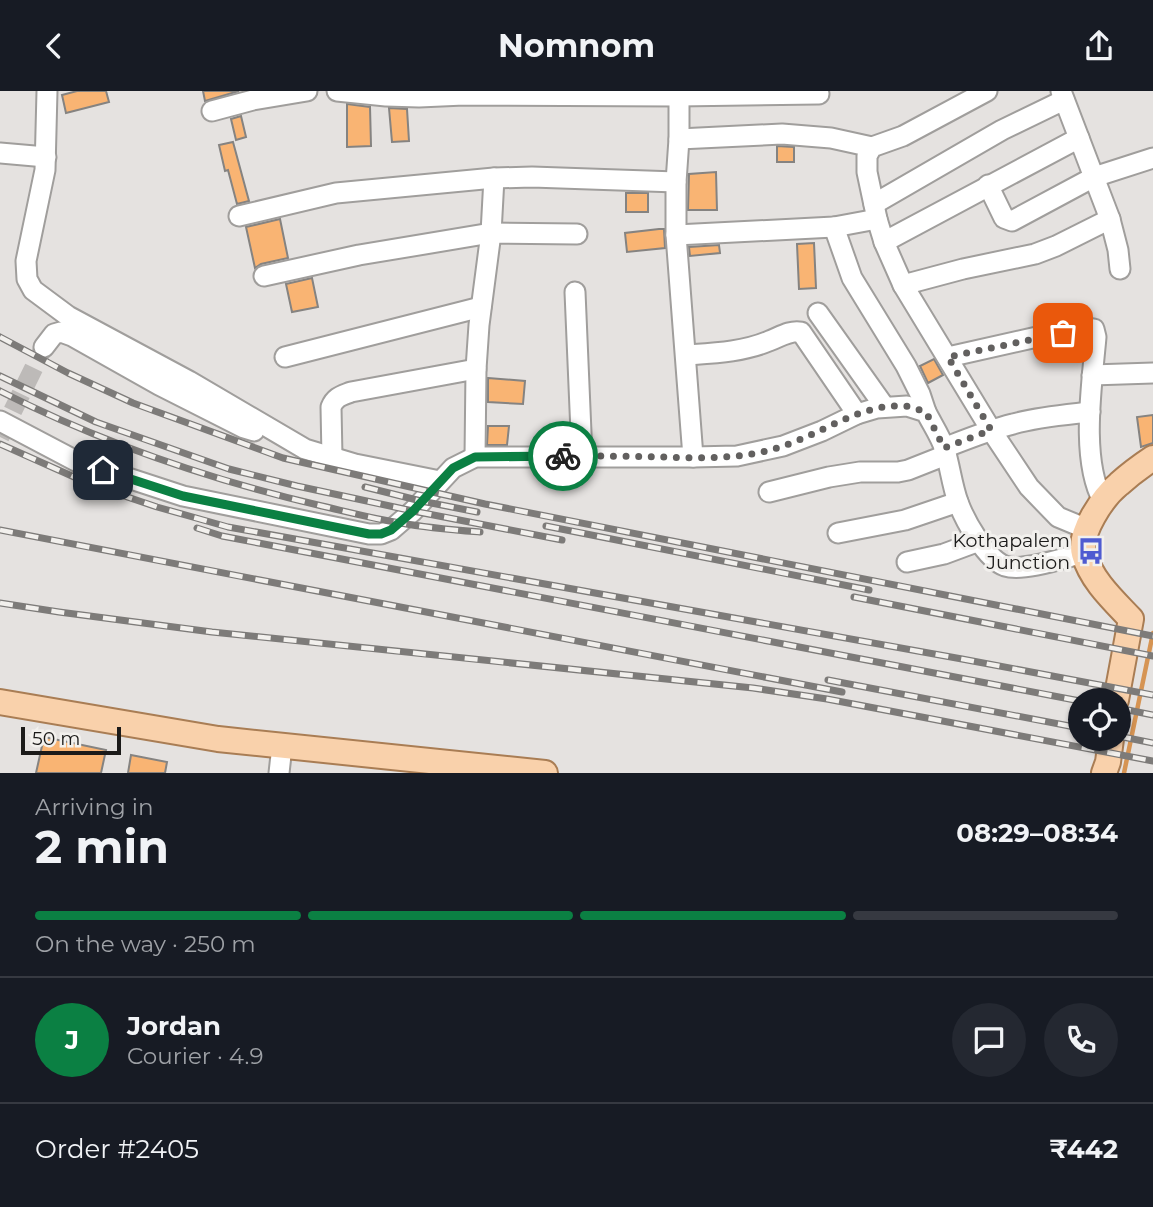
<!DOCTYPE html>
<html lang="en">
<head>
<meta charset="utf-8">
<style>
  :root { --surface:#171b24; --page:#242831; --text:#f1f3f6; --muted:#9ea1a6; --line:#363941; --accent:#0b8043 }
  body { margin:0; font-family:Montserrat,sans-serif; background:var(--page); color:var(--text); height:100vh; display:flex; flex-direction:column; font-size:26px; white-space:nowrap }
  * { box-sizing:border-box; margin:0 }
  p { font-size:23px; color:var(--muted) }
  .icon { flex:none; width:38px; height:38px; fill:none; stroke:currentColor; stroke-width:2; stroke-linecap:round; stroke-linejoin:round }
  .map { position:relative; height:682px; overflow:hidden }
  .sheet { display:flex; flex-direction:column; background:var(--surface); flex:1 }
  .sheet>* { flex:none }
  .fabs { position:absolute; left:1068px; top:597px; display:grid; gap:14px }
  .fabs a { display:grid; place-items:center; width:63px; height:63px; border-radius:50%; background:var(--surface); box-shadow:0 2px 5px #0004; font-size:35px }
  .scale { position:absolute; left:21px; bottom:18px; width:100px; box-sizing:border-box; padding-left:7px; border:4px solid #1b1a19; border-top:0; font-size:19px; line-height:24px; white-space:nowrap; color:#1b1a19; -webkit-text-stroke:5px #f2f0ed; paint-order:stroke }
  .pin { position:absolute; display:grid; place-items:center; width:60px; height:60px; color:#fff; margin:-30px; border-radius:14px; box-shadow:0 4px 10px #0006 }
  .courier { position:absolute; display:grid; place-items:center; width:70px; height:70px; margin:-35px; border:5px solid #0b8043; border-radius:50%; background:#fff; color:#222; box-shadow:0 2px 9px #0007 }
  .overview em { font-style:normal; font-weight:700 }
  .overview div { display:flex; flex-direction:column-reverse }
  .overview { display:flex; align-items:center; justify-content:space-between; height:119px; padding:0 35px }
  h1 { font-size:46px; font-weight:700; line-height:52px }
  .bar { display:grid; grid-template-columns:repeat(4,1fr); gap:10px 7px; align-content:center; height:84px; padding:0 35px }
  .bar i { height:9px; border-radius:5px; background:var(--line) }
  .bar .on { background:var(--accent) }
  .bar p { grid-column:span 4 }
  .line { display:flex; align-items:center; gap:18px; padding:0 35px; border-top:2px solid var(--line) }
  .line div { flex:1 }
  .round { display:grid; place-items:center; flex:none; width:74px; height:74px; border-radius:37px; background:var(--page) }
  header { display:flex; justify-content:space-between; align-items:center; height:91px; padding:0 35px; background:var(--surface); font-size:32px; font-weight:700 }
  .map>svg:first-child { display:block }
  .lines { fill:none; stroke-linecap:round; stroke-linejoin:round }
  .stream { stroke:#d69453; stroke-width:4.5 }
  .building { fill:#f9b473; stroke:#858381; stroke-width:2 }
  .minor-tunnel { stroke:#bdbab8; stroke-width:19; stroke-dasharray:19 10; stroke-linecap:butt }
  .minor-casing { stroke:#a09e9c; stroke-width:23 }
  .major-casing { stroke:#a97d54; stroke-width:28 }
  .minor { stroke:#fff; stroke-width:19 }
  .major { stroke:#f9d1ab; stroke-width:24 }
  .rail-casing { stroke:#7d7b79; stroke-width:7 }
  .rail { stroke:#f2f0ed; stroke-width:4.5; stroke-dasharray:13; stroke-linecap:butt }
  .done { stroke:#62605f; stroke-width:7; stroke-dasharray:0 12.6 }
  .route { stroke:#0b8043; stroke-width:9 }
  .labels { text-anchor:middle; stroke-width:6; stroke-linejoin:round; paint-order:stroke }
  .poi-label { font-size:19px; fill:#1b1a19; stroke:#f2f0ed; text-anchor:end }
</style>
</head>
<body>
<header><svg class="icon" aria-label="back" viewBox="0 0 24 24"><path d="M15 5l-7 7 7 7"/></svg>Nomnom<svg class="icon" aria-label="share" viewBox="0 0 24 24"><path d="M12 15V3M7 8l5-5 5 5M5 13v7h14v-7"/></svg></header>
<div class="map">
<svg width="1153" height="682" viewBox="0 0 1153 682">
  <rect width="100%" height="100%" fill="#e5e2e0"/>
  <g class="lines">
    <!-- stream -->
    <polyline class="stream" points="1124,682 1153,542"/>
  </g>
  <!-- building -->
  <g class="building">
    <polygon points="77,0 106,0 109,11 66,22 62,4"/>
    <polygon points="203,0 239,0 205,10"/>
    <polygon points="347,13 370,16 371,55 347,56"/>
    <polygon points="389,17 407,18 409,50 392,51"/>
    <polygon points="241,25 246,46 236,49 231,28"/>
    <polygon points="233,51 249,110 237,113 228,79 225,80 219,54"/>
    <polygon points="777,55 794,56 794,71 777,71"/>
    <polygon points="716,81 717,119 688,119 689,83"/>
    <rect x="626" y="102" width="22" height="19"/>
    <polygon points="280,128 288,167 261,173 255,177 246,136"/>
    <polygon points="659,138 664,138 665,157 627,161 625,142"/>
    <polygon points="814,152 816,197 799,198 797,153"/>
    <polygon points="719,154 720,162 690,165 689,156"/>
    <polygon points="312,187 318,216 292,221 286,193"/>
    <polygon points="934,268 943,284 928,292 920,275"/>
    <polygon points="488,287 525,290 523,313 488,311"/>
    <polygon points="1153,324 1153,352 1141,356 1137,326"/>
    <polygon points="488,335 509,335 507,354 487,354"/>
    <polygon points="44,646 106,659 101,682 36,682"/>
    <polygon points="131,664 167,671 165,682 128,682"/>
  </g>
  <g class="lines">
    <!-- minor-tunnel -->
    <polyline class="minor-tunnel" points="0,346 44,256"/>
    <defs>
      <g id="minor">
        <polyline points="47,0 45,79 26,170 27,188 33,199 68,225 189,290 305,358 355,373 440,390"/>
        <polyline points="337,0 386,5 419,6 464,4 678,5 819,3"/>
        <polyline points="679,0 679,48 676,91 676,144 693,366"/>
        <polyline points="987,0 903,45 872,56 867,65 867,81 877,128 884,151 903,194 991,339 1029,396 1058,426 1087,438"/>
        <polyline points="1061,0 1110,128 1118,159 1120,178"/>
        <polyline points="212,20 253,9 307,0"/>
        <polyline points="679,48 782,43 831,47 872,56"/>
        <polyline points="0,62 46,66"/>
        <polyline points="988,94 1004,127 1012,130 1094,86 1153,67"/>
        <polyline points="874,113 1002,39 1064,9"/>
        <polyline points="239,125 336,102 494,87 532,86 676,91"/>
        <polyline points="834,136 852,187 906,275 920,303 926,321"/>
        <polyline points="676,144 834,136 877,128"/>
        <polyline points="884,151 1079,47"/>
        <polyline points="264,185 359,164 491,142 577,143"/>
        <polyline points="903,194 963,178 1035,163 1056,155 1110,128"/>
        <polyline points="575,201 582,365"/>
        <polyline points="818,222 884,315"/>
        <polyline points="44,256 54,243 61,241 72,245 159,294 244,337 254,340"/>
        <path d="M 686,264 C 714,262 743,261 769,250 C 780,246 789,239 801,241 L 857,323"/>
        <polyline points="285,266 481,216"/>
        <path d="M 948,266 L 1037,246 L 1088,237 L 1094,238 L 1096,246 C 1092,293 1080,368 1103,410"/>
        <polyline points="1092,284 1153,282"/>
        <path d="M 0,330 L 76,370 L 183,405 L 369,443 L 381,443 L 391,439 L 413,420 L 453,377 L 475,366 L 693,366 L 737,365 L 783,355 L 822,340 L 857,323 L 877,317 L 907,315 L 926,321 C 932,333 941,346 945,359 C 950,376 952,394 958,411 C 965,430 986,468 1005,475 C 1023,481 1064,467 1083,462"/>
        <path d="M 944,357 C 967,348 989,339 1013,333 C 1038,326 1064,324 1090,321"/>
        <path d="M 332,366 L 331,316 C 335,306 341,305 351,301 L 476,278"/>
        <polyline points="475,366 476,278 479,234 491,142 494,87"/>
        <polyline points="769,401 829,386 860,381 898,381 908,379 946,364"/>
        <polyline points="838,442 905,429 958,411"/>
        <polyline points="907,471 944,463 979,450"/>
        <polyline points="279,682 282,655"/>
      </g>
      <g id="major">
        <path d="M 1116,609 L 1131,528 C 1113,509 1091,489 1084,463 C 1078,442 1103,406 1119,393 C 1129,384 1141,375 1153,367"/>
        <polyline points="0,611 218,648 545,682"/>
        <polyline points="1104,682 1108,671 1111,648"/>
      </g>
    </defs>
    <!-- minor casing -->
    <use href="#minor" class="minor-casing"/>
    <!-- major casing -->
    <use href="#major" class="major-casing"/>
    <!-- minor -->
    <use href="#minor" class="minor"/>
    <!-- major -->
    <use href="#major" class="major"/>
    <defs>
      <g id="rail">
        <polyline points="0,246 68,282 133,312 283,367 485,413 1153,545"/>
        <polyline points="0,285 96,331 229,378 297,395 413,420 562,449"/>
        <path d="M 0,300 C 102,352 211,389 322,415 C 348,421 374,428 401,432 C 427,437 454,439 480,441"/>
        <polyline points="0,353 92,394 157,416 228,436 962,568 1153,604"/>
        <polyline points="365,396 421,410 477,421"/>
        <polyline points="546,435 869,499"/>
        <polyline points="197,437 222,445 1080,610"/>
        <polyline points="0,439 842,601"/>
        <polyline points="854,506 1153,565"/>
        <polyline points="0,512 59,521 212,541 753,597 827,608 1153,670"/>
        <polyline points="828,589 1080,637"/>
        <polyline points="1118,617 1153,624"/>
        <polyline points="1118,645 1153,652"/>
      </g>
    </defs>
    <!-- rail casing -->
    <use href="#rail" class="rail-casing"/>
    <!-- rail -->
    <use href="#rail" class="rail"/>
  </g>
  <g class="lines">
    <!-- done -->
    <path class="done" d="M 563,365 C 595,365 628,365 660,366 C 701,367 744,369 783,355 C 823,342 862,312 905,315 C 912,316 919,319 926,321 L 944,357 L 991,339 L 948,266 L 1063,242"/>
    <!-- route -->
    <polyline class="route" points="103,379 183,405 369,443 381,443 391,439 413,420 453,377 475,366 563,365"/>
  </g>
  <!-- icons -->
  <defs>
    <symbol id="bus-bare" viewBox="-9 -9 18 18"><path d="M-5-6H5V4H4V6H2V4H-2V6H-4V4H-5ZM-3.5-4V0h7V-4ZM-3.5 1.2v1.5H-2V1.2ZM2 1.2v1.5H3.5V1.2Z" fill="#4f5bd1" stroke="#f2f0ed" stroke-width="2.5" paint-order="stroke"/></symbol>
  </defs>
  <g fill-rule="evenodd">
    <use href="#bus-bare" x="1072" y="441" width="38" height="38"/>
  </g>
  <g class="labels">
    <!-- poi labels -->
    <g class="poi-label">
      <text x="1070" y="456">Kothapalem<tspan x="1070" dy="22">Junction</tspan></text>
    </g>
  </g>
</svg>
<div class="fabs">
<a><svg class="icon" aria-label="locate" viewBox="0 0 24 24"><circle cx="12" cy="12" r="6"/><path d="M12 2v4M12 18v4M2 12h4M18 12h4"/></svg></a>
</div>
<div class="scale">50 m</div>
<div class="pin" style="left:1063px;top:242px;background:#ea580c"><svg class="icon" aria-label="bag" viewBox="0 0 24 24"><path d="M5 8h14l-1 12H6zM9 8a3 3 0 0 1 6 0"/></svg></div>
<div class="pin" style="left:103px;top:379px;background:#1f2937"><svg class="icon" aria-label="home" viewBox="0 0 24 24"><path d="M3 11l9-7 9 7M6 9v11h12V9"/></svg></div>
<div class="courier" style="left:563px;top:365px"><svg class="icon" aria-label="bike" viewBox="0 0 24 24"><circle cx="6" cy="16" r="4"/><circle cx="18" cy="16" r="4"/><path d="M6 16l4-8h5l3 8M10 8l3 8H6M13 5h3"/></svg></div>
</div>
<section class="sheet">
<div class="overview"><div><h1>2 min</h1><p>Arriving in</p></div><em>08:29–08:34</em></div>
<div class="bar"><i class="on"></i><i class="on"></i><i class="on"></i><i></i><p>On the way · 250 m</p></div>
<div class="line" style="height:126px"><b class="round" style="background:var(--accent);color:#fff">J</b><div><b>Jordan</b><p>Courier · 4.9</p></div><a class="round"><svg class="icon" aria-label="chat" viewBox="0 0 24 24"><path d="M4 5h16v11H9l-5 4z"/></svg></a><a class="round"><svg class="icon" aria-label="phone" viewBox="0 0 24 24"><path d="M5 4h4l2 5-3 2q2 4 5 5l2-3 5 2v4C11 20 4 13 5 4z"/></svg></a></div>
<div class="line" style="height:91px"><div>Order #2405</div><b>₹442</b></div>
</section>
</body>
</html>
